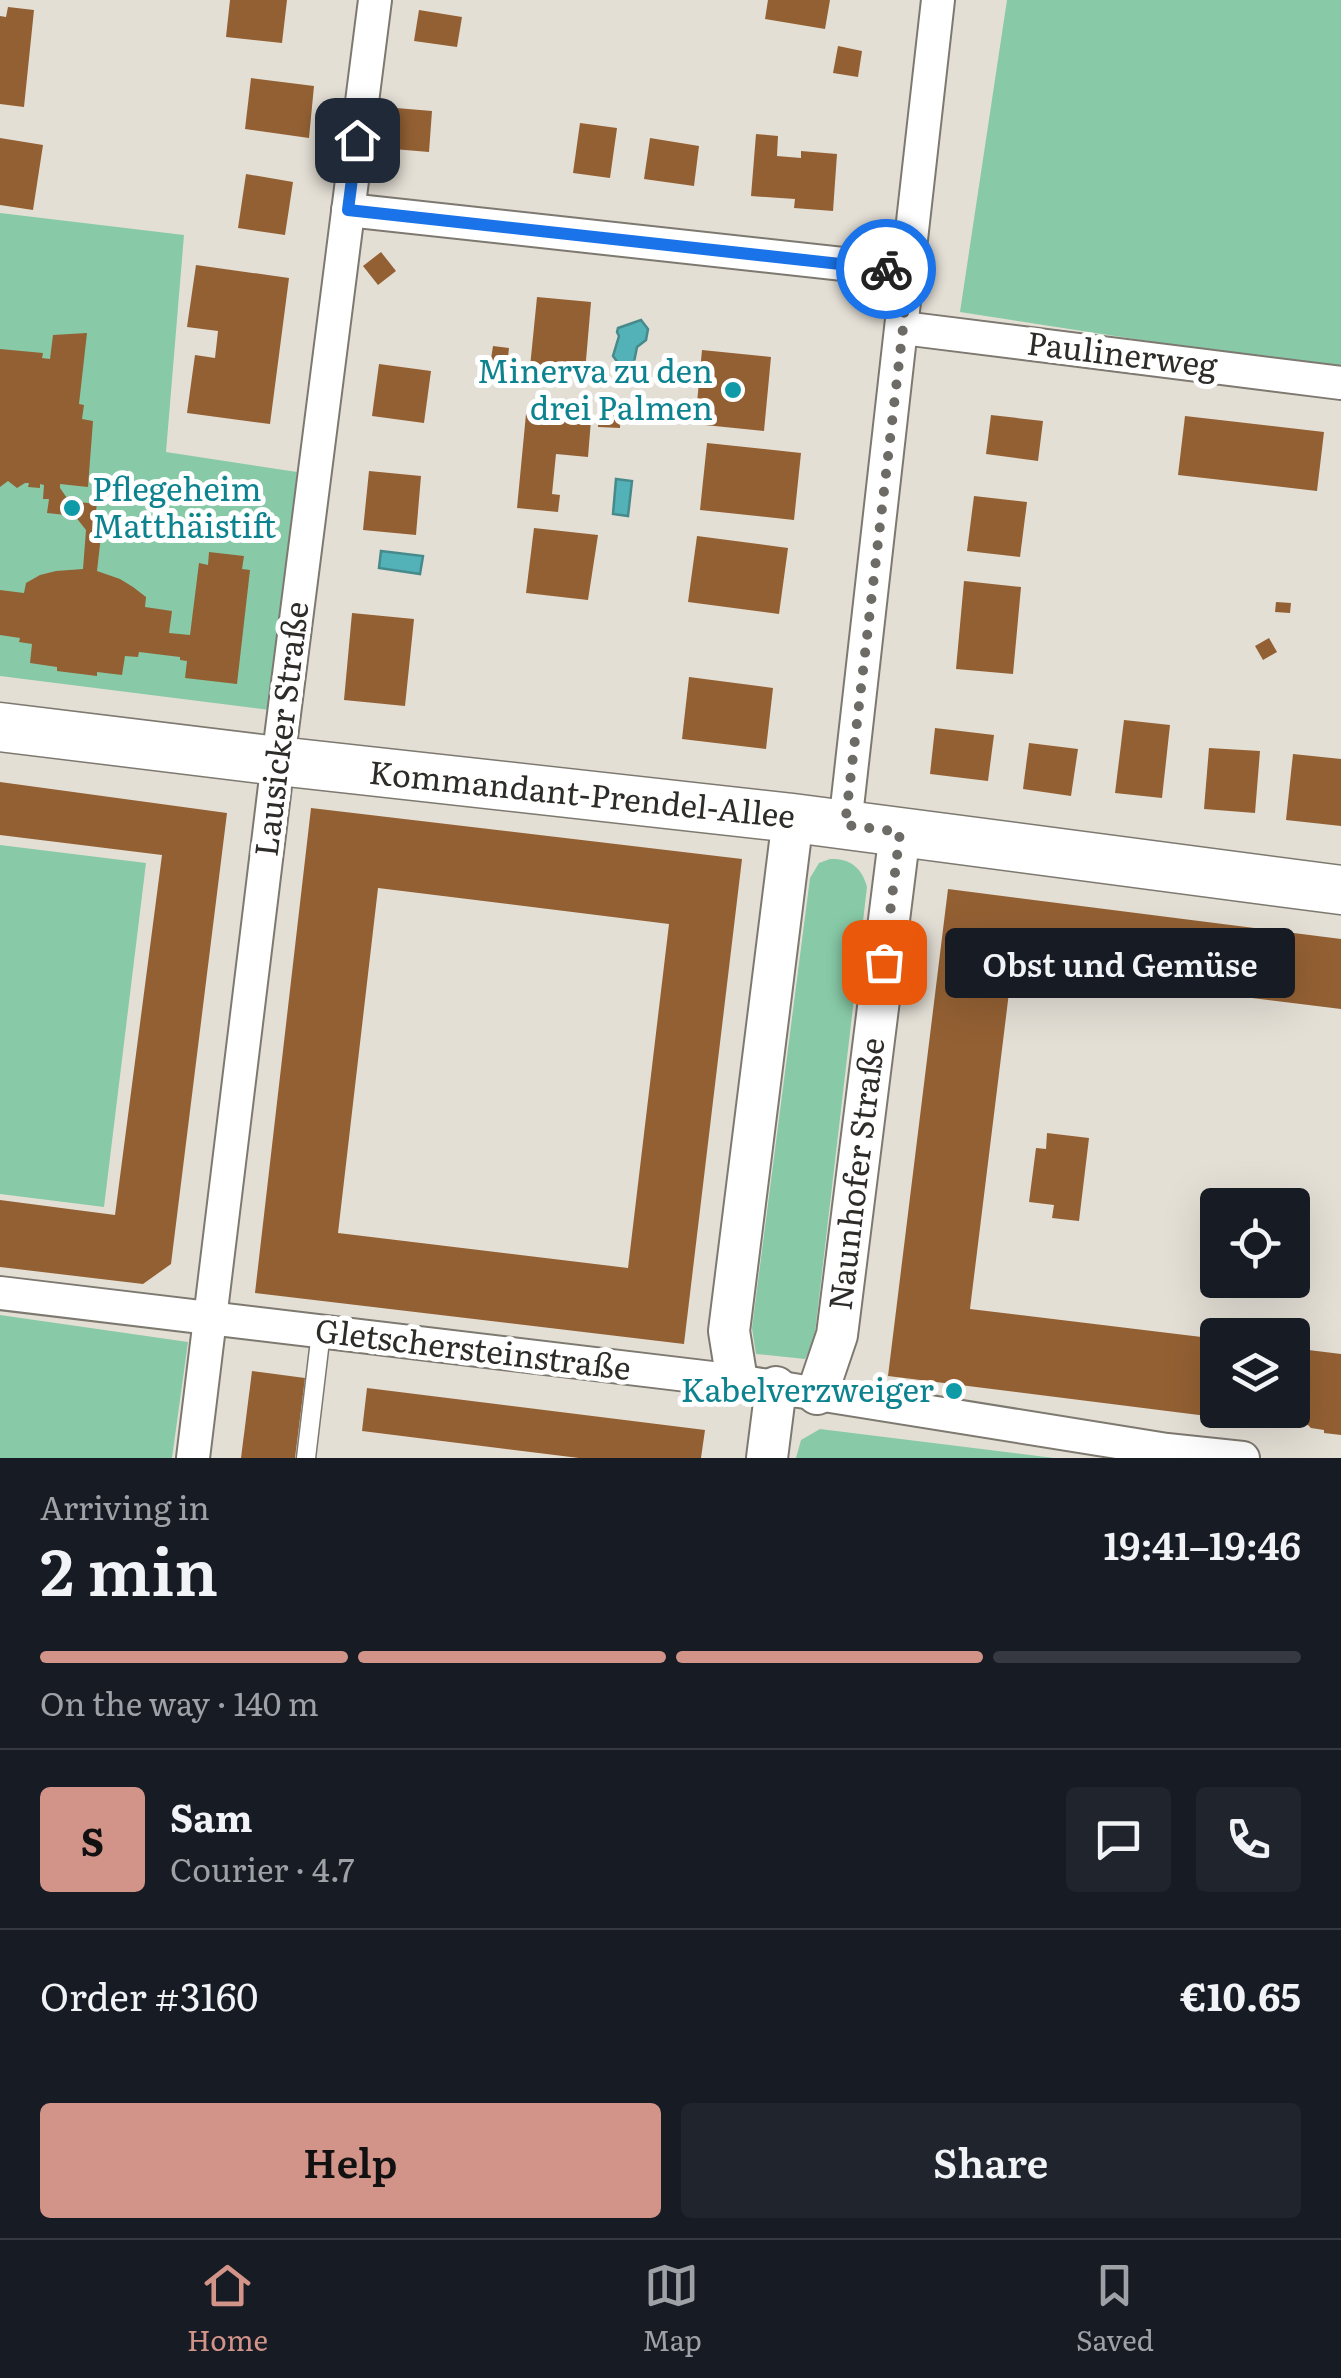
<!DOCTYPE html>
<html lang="en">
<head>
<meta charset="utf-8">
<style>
  :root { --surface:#171b24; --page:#20242c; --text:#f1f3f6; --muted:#9ea1a6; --line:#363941; --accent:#d29388 }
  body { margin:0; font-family:Literata,serif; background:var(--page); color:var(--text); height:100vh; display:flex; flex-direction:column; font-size:38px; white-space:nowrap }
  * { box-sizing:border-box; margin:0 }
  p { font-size:32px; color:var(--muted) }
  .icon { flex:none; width:55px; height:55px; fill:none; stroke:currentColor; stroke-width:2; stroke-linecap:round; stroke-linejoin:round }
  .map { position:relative; height:1458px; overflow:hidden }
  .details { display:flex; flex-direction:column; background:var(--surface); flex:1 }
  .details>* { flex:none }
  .controls { position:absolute; left:1200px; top:1188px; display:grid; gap:20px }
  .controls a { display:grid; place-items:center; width:110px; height:110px; border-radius:10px; background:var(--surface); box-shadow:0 10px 40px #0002; font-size:50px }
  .pin { position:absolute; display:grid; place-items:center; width:85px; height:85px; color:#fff; margin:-42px; border-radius:20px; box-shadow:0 5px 15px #0006 }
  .courier { position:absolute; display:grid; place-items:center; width:100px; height:100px; margin:-50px; border:8px solid #1a73e8; border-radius:50%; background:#fff; color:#222; box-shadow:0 2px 12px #0007 }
  .bubble { position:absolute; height:70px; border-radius:10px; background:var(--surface); box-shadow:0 10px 40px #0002; font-size:32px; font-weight:600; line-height:70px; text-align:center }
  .summary em { font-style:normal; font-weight:600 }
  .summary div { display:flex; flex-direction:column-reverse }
  .summary { display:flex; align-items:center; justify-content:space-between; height:170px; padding:0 40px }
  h1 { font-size:65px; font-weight:600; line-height:75px }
  .bar { display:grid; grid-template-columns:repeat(4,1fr); gap:15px 10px; align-content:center; height:120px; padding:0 40px }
  .bar i { height:12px; border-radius:8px; background:var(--line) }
  .bar .on { background:var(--accent) }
  .bar p { grid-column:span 4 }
  .line { display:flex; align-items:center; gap:25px; padding:0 40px; border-top:2px solid var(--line) }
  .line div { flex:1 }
  .round { display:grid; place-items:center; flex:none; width:105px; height:105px; border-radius:10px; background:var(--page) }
  .action { display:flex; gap:20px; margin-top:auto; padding:20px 40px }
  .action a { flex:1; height:115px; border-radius:10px; background:var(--accent); color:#111; font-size:40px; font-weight:600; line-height:115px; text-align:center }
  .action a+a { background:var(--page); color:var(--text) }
  .tabs { display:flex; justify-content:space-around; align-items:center; height:140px; border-top:2px solid var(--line); background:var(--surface); font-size:28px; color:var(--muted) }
  .tabs a { display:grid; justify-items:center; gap:5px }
  .tabs .on { color:var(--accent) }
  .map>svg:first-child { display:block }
  .green { fill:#88caa7 }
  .water { fill:#52b2b7; stroke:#478a8c; stroke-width:2.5 }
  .building { fill:#936033; fill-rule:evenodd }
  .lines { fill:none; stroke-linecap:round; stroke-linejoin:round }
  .service-casing { stroke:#7d7970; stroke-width:21 }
  .minor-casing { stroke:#7d7970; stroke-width:36 }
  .tertiary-casing { stroke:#7d7970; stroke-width:44 }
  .secondary-casing { stroke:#7d7970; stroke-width:51 }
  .service { stroke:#fff; stroke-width:18 }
  .minor { stroke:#fff; stroke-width:32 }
  .tertiary { stroke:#fff; stroke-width:40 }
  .secondary { stroke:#fff; stroke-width:48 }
  .done { stroke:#6d6b65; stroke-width:10; stroke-dasharray:0 18 }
  .route { stroke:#1a73e8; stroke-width:12 }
  .culture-dot { fill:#0f9aa8; stroke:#fff; stroke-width:4 }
  .labels { text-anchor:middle; stroke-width:10; stroke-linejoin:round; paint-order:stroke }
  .street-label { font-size:32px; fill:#2d2c28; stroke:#fff }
  .culture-label { font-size:32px; fill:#0d838f; stroke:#fff; text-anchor:end }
</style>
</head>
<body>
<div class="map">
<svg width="1341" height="1458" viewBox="0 0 1341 1458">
  <rect width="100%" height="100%" fill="#e4dfd5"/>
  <!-- green -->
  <g class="green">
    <polygon points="1007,0 1341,0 1341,371 960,312"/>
    <polygon points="0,213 184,235 166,452 297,472 270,710 0,676"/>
    <polygon points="0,845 146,863 104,1207 0,1194"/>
    <path d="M 830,859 C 850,858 862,868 867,887 L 814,1341 L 805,1359 L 756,1354 L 752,1328 L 810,878 L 819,863 Z"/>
    <polygon points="0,1315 188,1342 172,1458 0,1458"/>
    <polygon points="820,1429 1054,1458 796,1458 801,1440"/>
  </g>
  <!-- water -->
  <g class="water">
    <polygon points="641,320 648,329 646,340 637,347 634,362 630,365 619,364 613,356 619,336 617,332 618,328"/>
    <polygon points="616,479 632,481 628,516 613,514"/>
    <polygon points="381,551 423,556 420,574 379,568"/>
  </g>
  <!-- building -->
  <g class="building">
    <polygon points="230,0 287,0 282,43 226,37"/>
    <polygon points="768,0 830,0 825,29 765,19"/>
    <polygon points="8,7 34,10 24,107 0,104 0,16 6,17"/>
    <polygon points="419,10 462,17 457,47 414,41"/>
    <polygon points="838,46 862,51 858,77 833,73"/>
    <polygon points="251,78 314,86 309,138 245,129"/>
    <polygon points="396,108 432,111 429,152 393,149"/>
    <polygon points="580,123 617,128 610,178 573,173"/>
    <polygon points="756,134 778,136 777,156 801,158 801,151 837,154 833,211 794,208 795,199 751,196"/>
    <polygon points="0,138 43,145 33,210 0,205"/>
    <polygon points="650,138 699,146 694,186 644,179"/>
    <polygon points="246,174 293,182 285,235 238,228"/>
    <polygon points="381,252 396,271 378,285 363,266"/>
    <polygon points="196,265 289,278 270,424 187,413 195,355 215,358 218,331 187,327"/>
    <polygon points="537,297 591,302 585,372 530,367"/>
    <polygon points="87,333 79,404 84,405 82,419 93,421 88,487 60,484 60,488 69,501 97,504 95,517 103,518 97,571 120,579 133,587 146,597 145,607 172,611 169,633 190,635 199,563 208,565 209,552 244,556 242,569 250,570 237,684 185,678 187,661 180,660 180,657 139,652 138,657 125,656 122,675 97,672 97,676 57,671 57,667 30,663 32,644 19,642 20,638 0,635 0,590 24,593 26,583 40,575 56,571 83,569 86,530 75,516 47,513 49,499 43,499 44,485 40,484 40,488 28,487 29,483 25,483 17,488 8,481 0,487 0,349 43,353 42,358 50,359 53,335"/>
    <polygon points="493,346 509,348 506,374 489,372"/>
    <polygon points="702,350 771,357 764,431 695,424"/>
    <polygon points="379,364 431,371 424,423 372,416"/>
    <polygon points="599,400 621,402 620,428 598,427"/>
    <polygon points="526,414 591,420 588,457 556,454 552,494 560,495 558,512 517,508"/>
    <polygon points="991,415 1043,421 1038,461 986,454"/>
    <polygon points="1185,416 1324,432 1317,491 1178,475"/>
    <polygon points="707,443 801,453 794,520 700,510"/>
    <polygon points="369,471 421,476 416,535 363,530"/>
    <polygon points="974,496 1027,502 1020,557 967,551"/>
    <polygon points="534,528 598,535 588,600 526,593"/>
    <polygon points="697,536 788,548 779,614 688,602"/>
    <polygon points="964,581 1021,587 1013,674 956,669"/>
    <polygon points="1276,602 1291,603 1290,613 1275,612"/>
    <polygon points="352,613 414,619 405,706 344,700"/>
    <polygon points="1269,638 1277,652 1263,660 1255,646"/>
    <polygon points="689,677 773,688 766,749 682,739"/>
    <polygon points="1124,720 1170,725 1162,798 1115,793"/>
    <polygon points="935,728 994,735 988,781 930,774"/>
    <polygon points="1029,743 1078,749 1071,796 1023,789"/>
    <polygon points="1209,748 1260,751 1255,813 1204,809"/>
    <polygon points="1293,754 1341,759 1341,826 1286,820"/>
    <polygon points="0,782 227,813 171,1264 143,1284 0,1267 0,1200 115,1215 162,855 0,835"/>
    <path d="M 311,808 L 742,859 L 684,1344 L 255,1293 ZM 378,888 L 669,924 L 628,1268 L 338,1233 Z"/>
    <polygon points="948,889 1341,939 1341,1009 1012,968 970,1309 1218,1339 1218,1410 1292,1410 1292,1348 1341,1354 1341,1435 1324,1433 1324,1430 1311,1428 1308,1425 1199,1415 888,1376"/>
    <polygon points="1047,1133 1089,1138 1079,1221 1052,1218 1054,1205 1029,1202 1036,1148 1046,1149"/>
    <polygon points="252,1371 305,1378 295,1458 241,1458"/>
    <polygon points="367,1388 705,1430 701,1458 579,1458 362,1431"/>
  </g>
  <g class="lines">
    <defs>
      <polyline id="service" points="306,1458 321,1332"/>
      <g id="minor">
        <polyline points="348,210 907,271"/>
        <polyline points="903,328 1341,383"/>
        <polyline points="845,825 938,0"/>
        <polyline points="0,1293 737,1381 1167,1450 1243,1458"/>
        <polyline points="193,1458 278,761 375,0"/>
      </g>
      <g id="tertiary">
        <polyline points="737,1381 729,1331 793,818"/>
        <polyline points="817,1394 837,1335 900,832"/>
        <polyline points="767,1458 776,1387"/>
      </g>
      <polyline id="secondary" points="0,727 278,761 793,818 1341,890"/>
    </defs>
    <!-- service casing -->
    <use href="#service" class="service-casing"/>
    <!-- minor casing -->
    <use href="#minor" class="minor-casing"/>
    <!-- tertiary casing -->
    <use href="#tertiary" class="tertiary-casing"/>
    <!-- secondary casing -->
    <use href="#secondary" class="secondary-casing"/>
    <!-- service -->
    <use href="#service" class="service"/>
    <!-- minor -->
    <use href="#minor" class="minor"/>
    <!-- tertiary -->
    <use href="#tertiary" class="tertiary"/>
    <!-- secondary -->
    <use href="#secondary" class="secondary"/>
  </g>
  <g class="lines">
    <!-- done -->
    <polyline class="done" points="884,962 900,832 845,825 903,328 907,271 886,269"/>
    <!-- route -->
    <polyline class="route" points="357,140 348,210 886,269"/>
  </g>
  <!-- markers -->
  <g class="culture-dot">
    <circle cx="733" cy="390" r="10"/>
    <circle cx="72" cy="508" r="10"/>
    <circle cx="954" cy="1391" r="10"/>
  </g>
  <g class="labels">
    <!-- street labels -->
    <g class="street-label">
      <text transform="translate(1122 355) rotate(7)" y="11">Paulinerweg</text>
      <text transform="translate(282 729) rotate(-83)" y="11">Lausicker Straße</text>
      <text transform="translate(582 795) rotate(6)" y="11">Kommandant-Prendel-Allee</text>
      <text transform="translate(857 1174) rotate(-83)" y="11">Naunhofer Straße</text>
      <text transform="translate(473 1350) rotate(7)" y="11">Gletschersteinstraße</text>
    </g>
    <!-- culture labels -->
    <g class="culture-label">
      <text x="713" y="383">Minerva zu den<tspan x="713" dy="37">drei Palmen</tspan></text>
      <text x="92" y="501" text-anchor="start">Pflegeheim<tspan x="92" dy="37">Matthäistift</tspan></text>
      <text x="934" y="1402">Kabelverzweiger</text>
    </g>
  </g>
</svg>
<div class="controls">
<a><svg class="icon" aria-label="locate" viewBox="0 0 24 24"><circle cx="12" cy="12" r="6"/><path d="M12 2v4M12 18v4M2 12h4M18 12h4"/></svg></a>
<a><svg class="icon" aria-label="layers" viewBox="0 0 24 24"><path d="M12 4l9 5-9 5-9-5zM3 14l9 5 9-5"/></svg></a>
</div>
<div class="pin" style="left:884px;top:962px;background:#ea580c"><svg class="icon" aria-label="bag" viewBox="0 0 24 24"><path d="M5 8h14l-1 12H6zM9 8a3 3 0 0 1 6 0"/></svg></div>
<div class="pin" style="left:357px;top:140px;background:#1f2937"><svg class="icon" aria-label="home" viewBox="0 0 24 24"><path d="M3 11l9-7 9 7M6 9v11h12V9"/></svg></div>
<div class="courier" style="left:886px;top:269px"><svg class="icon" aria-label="bike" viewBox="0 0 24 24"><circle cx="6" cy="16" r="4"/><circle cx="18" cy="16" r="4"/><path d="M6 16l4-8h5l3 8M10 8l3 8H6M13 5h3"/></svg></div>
<div class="bubble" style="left:945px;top:928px;width:350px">Obst und Gemüse</div>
</div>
<section class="details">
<div class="summary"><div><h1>2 min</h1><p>Arriving in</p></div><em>19:41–19:46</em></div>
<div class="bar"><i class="on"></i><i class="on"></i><i class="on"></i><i></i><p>On the way · 140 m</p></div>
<div class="line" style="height:180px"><b class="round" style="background:var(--accent);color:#111">S</b><div><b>Sam</b><p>Courier · 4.7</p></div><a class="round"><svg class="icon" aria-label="chat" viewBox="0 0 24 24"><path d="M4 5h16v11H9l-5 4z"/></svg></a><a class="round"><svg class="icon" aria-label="phone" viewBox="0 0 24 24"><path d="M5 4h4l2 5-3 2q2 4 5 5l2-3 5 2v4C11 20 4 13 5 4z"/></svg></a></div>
<div class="line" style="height:130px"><div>Order #3160</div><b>€10.65</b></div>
<div class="action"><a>Help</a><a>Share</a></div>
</section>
<nav class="tabs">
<a class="on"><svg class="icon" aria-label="home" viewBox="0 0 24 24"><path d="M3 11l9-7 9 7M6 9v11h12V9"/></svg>Home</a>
<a><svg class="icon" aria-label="map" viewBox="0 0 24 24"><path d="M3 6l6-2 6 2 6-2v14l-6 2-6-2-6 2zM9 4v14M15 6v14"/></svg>Map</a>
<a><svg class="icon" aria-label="saved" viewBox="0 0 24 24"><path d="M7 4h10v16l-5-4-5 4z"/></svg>Saved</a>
</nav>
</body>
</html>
